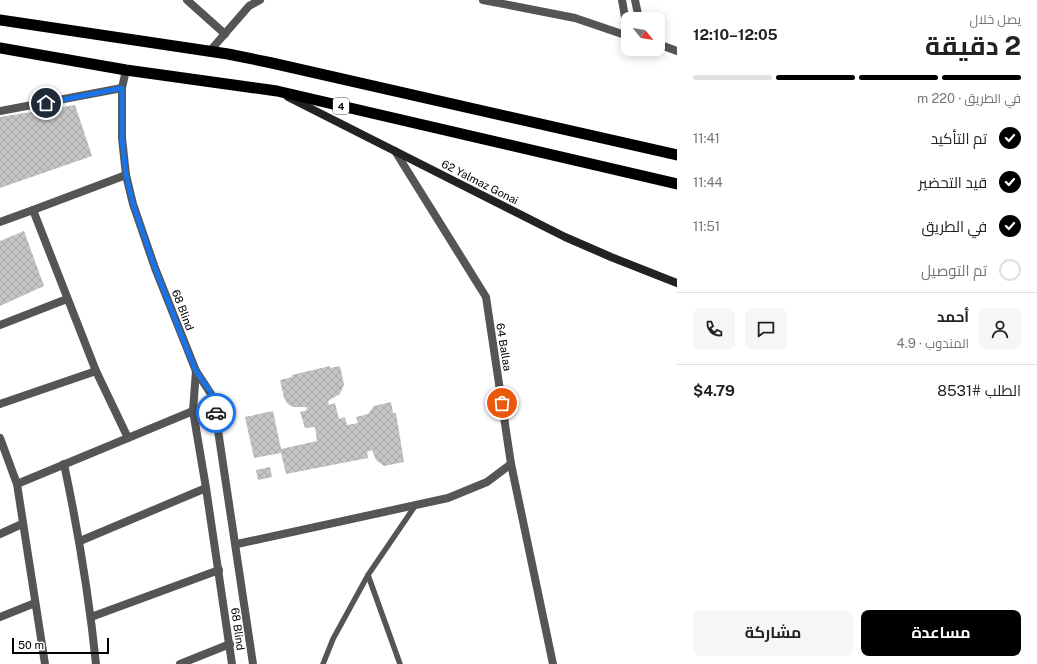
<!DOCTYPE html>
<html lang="ar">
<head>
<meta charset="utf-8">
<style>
  :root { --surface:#fff; --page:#f6f6f6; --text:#222; --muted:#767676; --line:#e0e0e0; --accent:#000 }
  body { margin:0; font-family:"Public Sans",Cairo,sans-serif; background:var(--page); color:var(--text); direction:rtl; height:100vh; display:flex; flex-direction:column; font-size:15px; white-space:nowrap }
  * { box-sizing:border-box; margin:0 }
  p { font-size:13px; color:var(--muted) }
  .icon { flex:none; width:22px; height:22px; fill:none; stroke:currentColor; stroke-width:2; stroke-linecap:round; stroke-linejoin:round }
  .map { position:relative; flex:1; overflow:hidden; direction:ltr }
  .side { display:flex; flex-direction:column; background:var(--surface); width:360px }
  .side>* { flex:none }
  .needle { width:26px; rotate:120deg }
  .tools { position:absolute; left:621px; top:12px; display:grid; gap:8px }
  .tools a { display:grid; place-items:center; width:44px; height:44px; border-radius:8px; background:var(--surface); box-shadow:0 2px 10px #0003; font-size:20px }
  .scale { position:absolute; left:12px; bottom:10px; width:97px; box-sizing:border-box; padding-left:4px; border:2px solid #000; border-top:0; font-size:11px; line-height:14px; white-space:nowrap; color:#000; -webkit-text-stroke:3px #fff; paint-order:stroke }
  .pin { position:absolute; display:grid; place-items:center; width:34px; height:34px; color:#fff; margin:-17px; border:2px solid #fff; border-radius:50%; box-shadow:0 1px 4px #0007 }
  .courier { position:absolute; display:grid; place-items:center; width:40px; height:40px; margin:-20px; border:3px solid #1a73e8; border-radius:50%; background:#fff; color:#222; box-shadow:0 1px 5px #0007 }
  .headline em { font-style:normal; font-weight:700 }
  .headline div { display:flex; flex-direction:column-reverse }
  .headline { display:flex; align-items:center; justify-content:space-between; height:68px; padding:0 16px }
  h1 { font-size:26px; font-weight:700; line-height:30px }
  .bar { display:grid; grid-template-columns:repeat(4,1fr); gap:6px 4px; align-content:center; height:48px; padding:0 16px }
  .bar i { height:5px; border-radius:3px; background:var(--line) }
  .bar .active { background:var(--accent) }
  .bar p { grid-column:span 4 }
  .line { display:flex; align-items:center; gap:10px; padding:0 16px; border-top:1px solid var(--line) }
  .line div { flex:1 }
  .round { display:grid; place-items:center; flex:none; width:42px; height:42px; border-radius:8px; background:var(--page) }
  ol { padding:0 16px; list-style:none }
  li { display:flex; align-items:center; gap:12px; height:44px }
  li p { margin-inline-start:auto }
  li .icon { padding:4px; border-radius:50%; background:var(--accent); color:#fff; stroke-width:4 }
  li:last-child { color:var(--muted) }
  li i { width:22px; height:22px; border:2px solid var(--line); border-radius:50% }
  .primary-button { display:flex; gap:8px; margin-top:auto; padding:8px 16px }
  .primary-button a { flex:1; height:46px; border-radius:8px; background:var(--accent); color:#fff; font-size:16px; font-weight:700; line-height:46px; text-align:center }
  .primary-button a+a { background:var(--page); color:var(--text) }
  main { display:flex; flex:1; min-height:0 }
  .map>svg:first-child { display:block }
  .building { fill:url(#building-cross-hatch) }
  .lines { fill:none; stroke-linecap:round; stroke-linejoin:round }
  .service { stroke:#555; stroke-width:5.5 }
  .minor { stroke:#555; stroke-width:8 }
  .tertiary { stroke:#555; stroke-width:8 }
  .secondary { stroke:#222; stroke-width:8 }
  .trunk { stroke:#000; stroke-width:11 }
  .done { stroke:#595959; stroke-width:4; stroke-dasharray:0 7.2 }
  .route { stroke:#1a73e8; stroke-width:5 }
  .labels { text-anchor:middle; stroke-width:3; stroke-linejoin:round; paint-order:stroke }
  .shield { fill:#fff; stroke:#4c4c4c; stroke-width:1 }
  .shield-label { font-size:10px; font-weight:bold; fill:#000 }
  .street-label { font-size:11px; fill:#000; stroke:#fff }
</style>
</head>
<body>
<main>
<section class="side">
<div class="headline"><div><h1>2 دقيقة</h1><p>يصل خلال</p></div><em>12:05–12:10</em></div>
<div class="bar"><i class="active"></i><i class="active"></i><i class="active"></i><i></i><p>في الطريق · 220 m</p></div>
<ol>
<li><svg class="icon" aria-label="check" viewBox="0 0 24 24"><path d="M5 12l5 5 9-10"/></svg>تم التأكيد<p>11:41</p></li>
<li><svg class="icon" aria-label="check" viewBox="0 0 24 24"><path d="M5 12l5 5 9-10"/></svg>قيد التحضير<p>11:44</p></li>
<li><svg class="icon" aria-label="check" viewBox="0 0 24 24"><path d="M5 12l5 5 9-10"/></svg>في الطريق<p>11:51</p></li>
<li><i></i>تم التوصيل</li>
</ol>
<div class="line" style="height:72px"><a class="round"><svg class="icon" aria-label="person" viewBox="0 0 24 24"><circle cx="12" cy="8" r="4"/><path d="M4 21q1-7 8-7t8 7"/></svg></a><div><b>أحمد</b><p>المندوب · 4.9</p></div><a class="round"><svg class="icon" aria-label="chat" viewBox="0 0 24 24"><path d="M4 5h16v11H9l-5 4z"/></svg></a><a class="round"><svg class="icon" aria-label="phone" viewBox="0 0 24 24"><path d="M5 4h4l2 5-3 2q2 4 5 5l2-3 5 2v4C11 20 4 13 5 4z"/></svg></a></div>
<div class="line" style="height:52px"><div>الطلب #8531</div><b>$4.79</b></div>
<div class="primary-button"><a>مساعدة</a><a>مشاركة</a></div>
</section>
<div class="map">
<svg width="677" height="664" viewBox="0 0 677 664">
  <defs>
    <pattern id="building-cross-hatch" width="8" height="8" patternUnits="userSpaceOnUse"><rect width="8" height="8" fill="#c4c4c4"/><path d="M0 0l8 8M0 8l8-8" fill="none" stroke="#a7a7a7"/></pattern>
  </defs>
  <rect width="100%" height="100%" fill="#fff"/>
  <!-- building -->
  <g class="building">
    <polygon points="75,105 92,156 0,188 0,117"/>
    <polygon points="24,231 44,286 0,306 0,241"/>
    <polygon points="330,366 330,368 340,366 344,385 340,394 328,401 329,405 335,403 339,419 345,417 347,425 358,423 356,417 368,414 374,406 391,402 393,413 396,413 404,462 384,466 376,460 372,450 367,452 368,458 286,474 281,453 254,458 245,417 273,411 281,449 317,441 315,427 305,428 300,412 307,410 306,407 293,407 288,404 284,398 280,380 292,377 292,375"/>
    <polygon points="270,467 272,477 258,480 256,470"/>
  </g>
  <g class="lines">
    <!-- service -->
    <g class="service">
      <polyline points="323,664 333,639 368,575"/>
      <polyline points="400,664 368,575 415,506"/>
    </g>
    <!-- minor -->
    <g class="minor">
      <polyline points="187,0 225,34"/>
      <polyline points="483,0 575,18 628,36"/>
      <polyline points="622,0 628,34"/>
      <polyline points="635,0 639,19"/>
      <polyline points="658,44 677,51"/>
      <polyline points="209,52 249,6 260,0"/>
      <polyline points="395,151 486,297 511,464 553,664"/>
      <polyline points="33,210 126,175"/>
      <polyline points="0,222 33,210 96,371 128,438"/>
      <polyline points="0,325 67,299"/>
      <polyline points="0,404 96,371"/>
      <polyline points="0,438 17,484 45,664"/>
      <path d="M 64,464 C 78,530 89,596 96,664"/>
      <polyline points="17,484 193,411"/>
      <polyline points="0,534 22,524"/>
      <polyline points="80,541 206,488"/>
      <polyline points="237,544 448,498 487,482 511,464"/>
      <polyline points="0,617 35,603"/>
      <polyline points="91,617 219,570"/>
      <polyline points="180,664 230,644"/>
    </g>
    <!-- tertiary -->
    <g class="tertiary">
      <polyline points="122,88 126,70"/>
      <polyline points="0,111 122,88 122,138 126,175 133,204 155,268 196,371 193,411 206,488 232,664"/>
      <polyline points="196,371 213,397 253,664"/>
    </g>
    <!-- secondary -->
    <polyline class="secondary" points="288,97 565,237 611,257 677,283"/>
    <!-- trunk -->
    <g class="trunk">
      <polyline points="0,20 228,54 272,63 677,155"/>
      <polyline points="0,48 126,70 277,91 677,184"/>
    </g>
  </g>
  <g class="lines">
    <!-- done -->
    <polyline class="done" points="216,413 237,544 448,498 487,482 510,464 502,403"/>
    <!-- route -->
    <polyline class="route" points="46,103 122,88 122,138 126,175 133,204 155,268 184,342 196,371 214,397 216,413"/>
  </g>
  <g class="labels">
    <!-- shield labels -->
    <rect class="shield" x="333" y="98" width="16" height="16" rx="3"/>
    <g class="shield-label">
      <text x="341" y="110">4</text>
    </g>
    <!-- street labels -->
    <g class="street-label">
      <text transform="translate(480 182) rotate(27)" y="4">62 Yalmaz Gonai</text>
      <text transform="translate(183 310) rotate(69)" y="4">68 Blind</text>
      <text transform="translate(504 347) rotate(81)" y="4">64 Ballaa</text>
      <text transform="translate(238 629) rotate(82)" y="4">68 Blind</text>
    </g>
  </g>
</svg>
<div class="tools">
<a><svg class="needle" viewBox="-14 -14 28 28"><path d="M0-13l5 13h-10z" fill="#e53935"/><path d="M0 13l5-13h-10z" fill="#767676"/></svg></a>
</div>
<div class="scale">50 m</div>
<div class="pin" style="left:502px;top:403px;background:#ea580c"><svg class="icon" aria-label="bag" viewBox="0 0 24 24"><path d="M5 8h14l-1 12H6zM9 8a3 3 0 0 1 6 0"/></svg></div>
<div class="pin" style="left:46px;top:103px;background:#1f2937"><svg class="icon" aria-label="home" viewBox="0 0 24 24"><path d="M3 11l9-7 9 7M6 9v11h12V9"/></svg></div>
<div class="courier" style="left:216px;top:413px"><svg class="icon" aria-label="car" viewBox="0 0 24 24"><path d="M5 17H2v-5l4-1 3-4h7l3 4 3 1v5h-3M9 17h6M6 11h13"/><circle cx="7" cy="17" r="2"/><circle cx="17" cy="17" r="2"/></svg></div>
</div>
</main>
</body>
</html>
